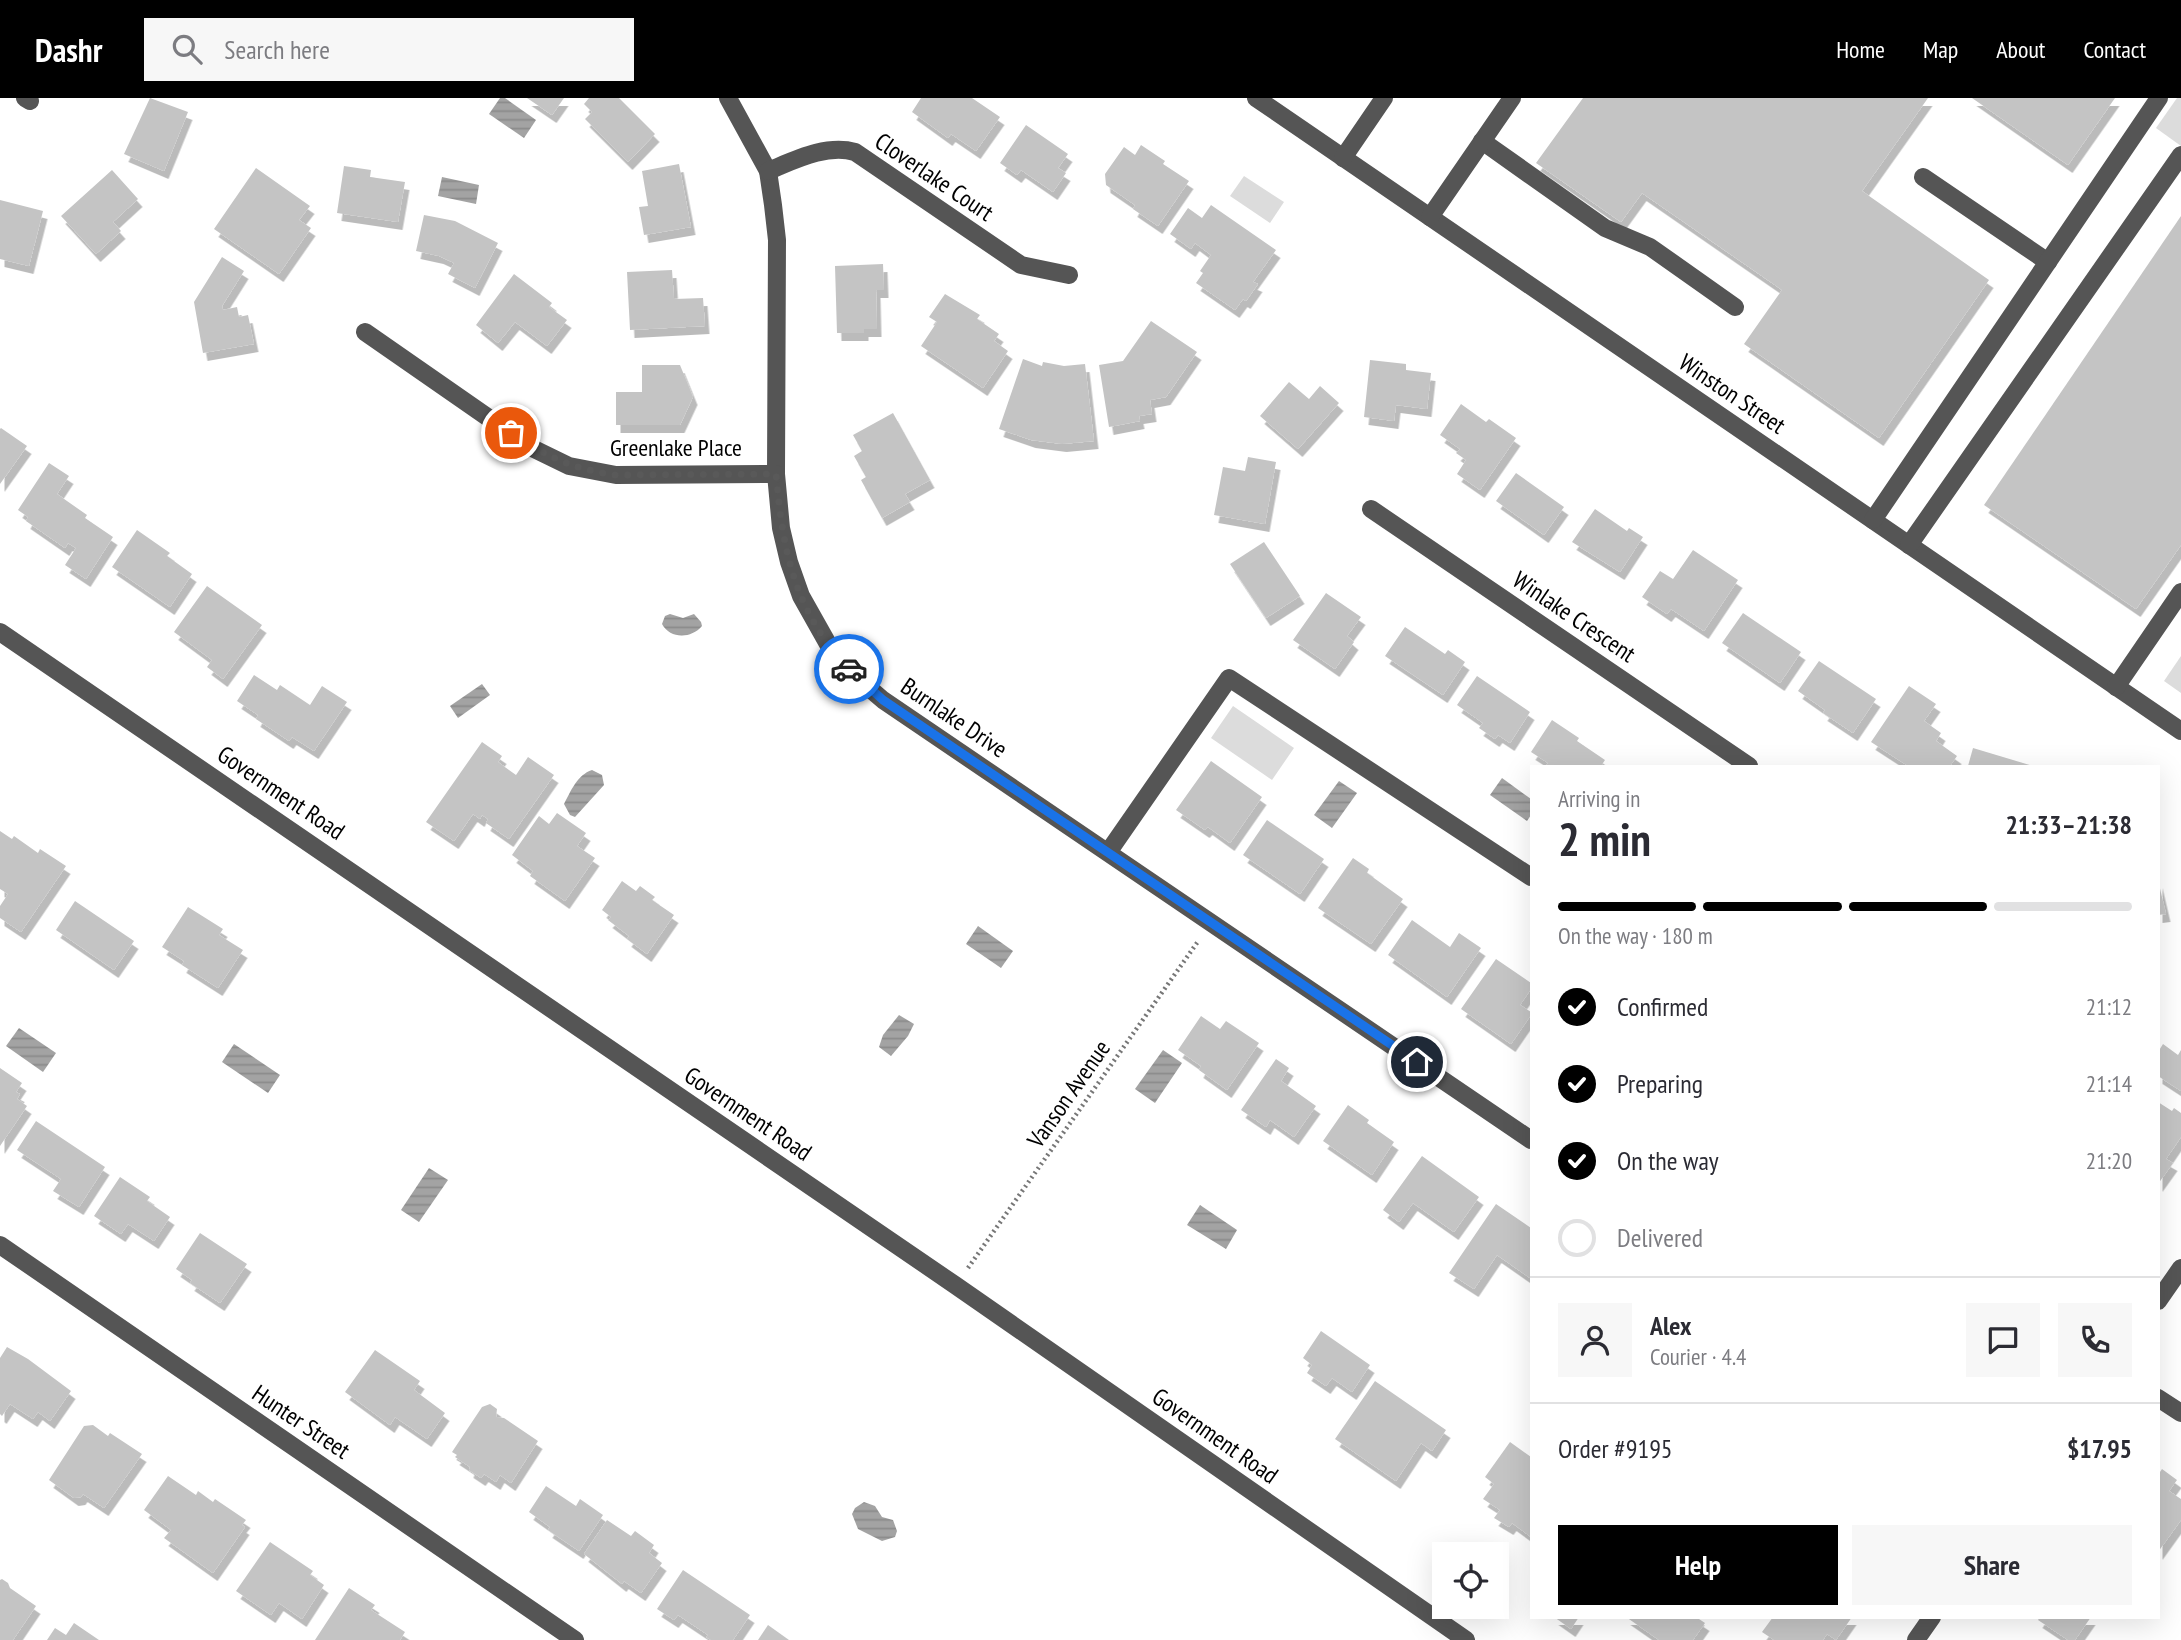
<!DOCTYPE html>
<html lang="en">
<head>
<meta charset="utf-8">
<style>
  :root { --surface:#fff; --page:#f7f7f7; --text:#2b2b33; --muted:#7c7c81; --line:#e1e1e2; --accent:#000 }
  body { margin:0; font-family:"PT Sans Narrow",sans-serif; background:var(--page); color:var(--text); height:100vh; display:flex; flex-direction:column; font-size:26px; white-space:nowrap }
  * { box-sizing:border-box; margin:0 }
  p { font-size:23px; color:var(--muted) }
  .icon { flex:none; width:38px; height:38px; fill:none; stroke:currentColor; stroke-width:2; stroke-linecap:round; stroke-linejoin:round }
  .map { position:relative; flex:1; overflow:hidden }
  .details { position:absolute; left:1530px; top:667px; width:630px; height:854px; display:flex; flex-direction:column; background:var(--surface); border-radius:0px; box-shadow:0 7px 28px #0002 }
  .details>* { flex:none }
  .tools { position:absolute; left:1432px; top:1444px; display:grid; gap:14px }
  .tools a { display:grid; place-items:center; width:77px; height:77px; border-radius:0px; background:var(--surface); box-shadow:0 7px 28px #0002; font-size:35px }
  .pin { position:absolute; display:grid; place-items:center; width:60px; height:60px; color:#fff; margin:-30px; border:4px solid #fff; border-radius:50%; box-shadow:0 2px 7px #0007 }
  .courier { position:absolute; display:grid; place-items:center; width:70px; height:70px; margin:-35px; border:5px solid #1a73e8; border-radius:50%; background:#fff; color:#222; box-shadow:0 2px 9px #0007 }
  .overview em { font-style:normal; font-weight:700 }
  .overview div { display:flex; flex-direction:column-reverse }
  .overview { display:flex; align-items:center; justify-content:space-between; height:119px; padding:0 28px }
  h1 { font-size:46px; font-weight:700; line-height:52px }
  .bar { display:grid; grid-template-columns:repeat(4,1fr); gap:10px 7px; align-content:center; height:84px; padding:0 28px }
  .bar i { height:9px; border-radius:5px; background:var(--line) }
  .bar .selected { background:var(--accent) }
  .bar p { grid-column:span 4 }
  .line { display:flex; align-items:center; gap:18px; padding:0 28px; border-top:2px solid var(--line) }
  .line div { flex:1 }
  .round { display:grid; place-items:center; flex:none; width:74px; height:74px; border-radius:0px; background:var(--page) }
  ol { padding:0 28px; list-style:none }
  li { display:flex; align-items:center; gap:21px; height:77px }
  li p { margin-inline-start:auto }
  li .icon { padding:7px; border-radius:50%; background:var(--accent); color:#fff; stroke-width:4 }
  li:last-child { color:var(--muted) }
  li i { width:38px; height:38px; border:4px solid var(--line); border-radius:50% }
  .primary-button { display:flex; gap:14px; margin-top:auto; padding:14px 28px }
  .primary-button a { flex:1; height:80px; border-radius:0px; background:var(--accent); color:#fff; font-size:28px; font-weight:700; line-height:80px; text-align:center }
  .primary-button a+a { background:var(--page); color:var(--text) }
  header { display:flex; align-items:center; gap:42px; box-sizing:border-box; height:98px; padding:0 35px; background:var(--accent); color:#fff }
  header strong { font-size:33px }
  nav { display:flex; gap:38px; margin-inline-start:auto; font-size:24px }
  .search { width:490px; height:63px; background:var(--page); display:flex; align-items:center; gap:18px; box-sizing:border-box; padding:0 24px; border-radius:0px; color:var(--muted); font-size:26px }
  .map>svg:first-child { display:block }
  .park { fill:#dcdcdc }
  .water { fill:url(#water-rules) }
  .building { fill:#c4c4c4; filter:url(#shadow) }
  .lines { fill:none; stroke-linecap:round; stroke-linejoin:round }
  .path { stroke:#777; stroke-width:4.5; stroke-dasharray:2 3.5; stroke-linecap:butt }
  .minor { stroke:#555; stroke-width:18 }
  .done { stroke:#595959; stroke-width:7; stroke-dasharray:0 12.6 }
  .route { stroke:#1a73e8; stroke-width:9 }
  .labels { text-anchor:middle; stroke-width:5; stroke-linejoin:round; paint-order:stroke }
  .street-label { font-size:24px; fill:#000; stroke:#fff }
</style>
</head>
<body>
<header>
<strong>Dashr</strong>
<div class="search"><svg class="icon" aria-label="search" viewBox="0 0 24 24"><circle cx="10" cy="10" r="6"/><path d="M15 15l6 6"/></svg>Search here</div>
<nav><a>Home</a><a>Map</a><a>About</a><a>Contact</a></nav>
</header>
<div class="map">
<svg width="2181" height="1542" viewBox="0 0 2181 1542">
  <defs>
    <pattern id="water-rules" width="6" height="5" patternUnits="userSpaceOnUse" patternTransform="scale(1.75)"><rect width="6" height="5" fill="#a3a3a3"/><path d="M0 2.5h6" fill="none" stroke="#8b8b8b"/></pattern>
    <filter id="shadow"><feDropShadow dx="4.5" dy="8" stdDeviation="0" flood-color="#0004"/></filter>
  </defs>
  <rect width="100%" height="100%" fill="#fff"/>
  <!-- park -->
  <g class="park">
    <polygon points="2177,0 2181,0 2181,48 2156,30"/>
    <polygon points="1244,78 1284,104 1270,125 1230,98"/>
    <polygon points="2181,558 2181,595 2164,583"/>
    <polygon points="1233,608 1294,650 1272,682 1211,640"/>
  </g>
  <!-- water -->
  <g class="water">
    <polygon points="500,0 505,0 536,22 524,40 489,16"/>
    <polygon points="442,79 479,87 476,106 438,98"/>
    <path d="M 670,516 L 683,520 L 694,516 L 701,524 L 702,528 C 691,541 670,541 662,526 L 665,518 Z"/>
    <polygon points="482,586 490,597 458,620 450,608"/>
    <path d="M 592,672 L 602,677 L 604,687 L 575,719 L 570,717 L 564,706 C 571,693 577,677 592,672 Z"/>
    <polygon points="1502,680 1531,701 1531,717 1527,723 1490,697"/>
    <polygon points="1339,683 1357,695 1332,730 1314,717"/>
    <polygon points="978,828 1013,853 1001,870 966,846"/>
    <polygon points="899,917 914,926 908,938 891,958 879,949 883,937"/>
    <polygon points="19,930 56,955 43,974 6,948"/>
    <polygon points="234,946 280,977 268,995 222,964"/>
    <polygon points="1163,952 1182,965 1155,1005 1135,991"/>
    <polygon points="429,1070 448,1082 419,1124 401,1112"/>
    <polygon points="1200,1107 1237,1132 1226,1151 1187,1127"/>
    <polygon points="864,1404 875,1408 882,1419 893,1422 897,1433 895,1439 882,1443 858,1431 852,1416 855,1410"/>
  </g>
  <!-- building -->
  <g class="building">
    <polygon points="150,0 188,14 164,73 124,56"/>
    <polygon points="527,0 564,0 552,17"/>
    <polygon points="589,0 619,0 655,36 628,64 585,21 592,14 584,6"/>
    <polygon points="921,0 972,0 1000,19 976,53 951,36 948,40 912,14"/>
    <polygon points="1583,0 1928,0 1862,93 1989,182 1879,340 1744,246 1782,192 1642,95 1621,124 1536,65"/>
    <polygon points="1972,0 2115,0 2068,67"/>
    <polygon points="1026,27 1068,56 1058,70 1066,75 1053,94 1021,72 1017,77 1000,65"/>
    <polygon points="1141,47 1165,63 1163,66 1189,83 1158,128 1133,111 1135,107 1106,87 1105,76 1124,49 1135,57"/>
    <polygon points="679,66 691,129 644,137 639,109 648,108 642,73"/>
    <polygon points="344,68 371,72 370,79 405,84 398,124 337,115"/>
    <polygon points="256,70 310,108 299,122 311,130 279,176 214,131"/>
    <polygon points="112,72 138,101 113,124 121,133 96,156 61,118"/>
    <polygon points="0,102 43,113 29,168 0,161"/>
    <polygon points="1211,107 1276,152 1253,184 1258,186 1246,203 1243,201 1235,212 1196,185 1203,175 1200,173 1211,157 1195,145 1191,151 1170,136 1188,110 1202,120"/>
    <polygon points="424,117 455,123 498,145 475,190 448,176 454,165 439,158 416,153"/>
    <polygon points="2181,118 2181,447 2136,511 1984,407"/>
    <polygon points="222,159 244,173 222,208 223,212 237,209 239,219 248,217 254,246 203,255 194,204"/>
    <polygon points="883,166 884,192 876,192 877,231 864,231 864,235 837,235 835,168"/>
    <polygon points="672,172 674,201 703,200 705,228 630,232 627,174"/>
    <polygon points="514,176 552,205 549,209 567,222 547,248 515,224 498,245 476,227"/>
    <polygon points="945,196 980,217 977,221 999,236 994,243 1008,253 983,290 921,248 937,224 929,219"/>
    <polygon points="1151,223 1197,254 1166,299 1150,302 1152,316 1139,318 1140,323 1109,329 1099,267 1123,263"/>
    <polygon points="1023,261 1042,268 1043,264 1064,268 1085,266 1094,343 1062,346 1031,342 999,331"/>
    <polygon points="1370,262 1406,266 1406,272 1431,275 1427,311 1396,307 1394,323 1364,319"/>
    <polygon points="642,267 680,267 693,299 680,327 616,327 616,294 642,294"/>
    <polygon points="1289,284 1309,301 1320,288 1339,305 1298,351 1260,318"/>
    <polygon points="1461,306 1486,324 1489,321 1516,340 1480,392 1457,376 1466,362 1456,355 1460,351 1440,337"/>
    <polygon points="893,315 930,382 905,396 910,404 882,420 861,382 866,379 854,358 862,353 853,337"/>
    <polygon points="1,330 27,348 0,386 0,331"/>
    <polygon points="1248,359 1276,364 1265,426 1214,417 1223,369 1245,373"/>
    <polygon points="49,365 69,378 57,396 87,417 85,420 113,439 86,481 65,467 76,450 68,445 65,450 26,423 28,419 18,412"/>
    <polygon points="1516,375 1564,409 1544,437 1496,403"/>
    <polygon points="1595,411 1627,433 1629,430 1643,439 1620,474 1572,444"/>
    <polygon points="137,432 170,455 167,458 192,476 170,509 112,469"/>
    <polygon points="1264,444 1300,498 1266,520 1230,466"/>
    <polygon points="1693,452 1738,482 1704,533 1671,511 1667,516 1642,499 1660,473 1673,481"/>
    <polygon points="207,488 262,527 223,581 207,569 212,562 174,534"/>
    <polygon points="1326,495 1361,519 1347,538 1354,544 1335,571 1293,542"/>
    <polygon points="1743,515 1801,554 1780,585 1722,545"/>
    <polygon points="1405,529 1445,556 1448,552 1465,564 1443,597 1385,558"/>
    <polygon points="1819,563 1876,601 1853,635 1823,615 1825,612 1798,593"/>
    <polygon points="254,577 277,592 280,587 310,607 322,588 347,604 314,653 292,639 289,643 256,621 258,617 237,603"/>
    <polygon points="1477,578 1530,614 1510,645 1498,637 1495,641 1479,630 1483,625 1457,607"/>
    <polygon points="1909,588 1936,606 1924,623 1941,635 1936,643 1957,658 1950,668 1908,668 1871,644"/>
    <polygon points="1552,622 1579,640 1577,643 1605,662 1601,668 1546,668 1548,665 1531,654"/>
    <polygon points="482,644 502,658 498,664 516,677 528,659 554,677 509,741 486,725 488,721 482,717 480,721 473,716 454,743 426,724"/>
    <polygon points="1973,650 2033,668 1968,668"/>
    <polygon points="1211,663 1262,699 1230,745 1208,729 1205,732 1176,712"/>
    <polygon points="557,715 586,735 577,748 595,760 565,803 530,778 533,773 512,757 539,718 549,726"/>
    <polygon points="1267,722 1324,761 1300,796 1243,757"/>
    <polygon points="0,733 12,741 14,738 38,755 40,751 66,768 21,834 0,820 0,808 8,796 0,791"/>
    <polygon points="1353,760 1369,771 1367,775 1403,801 1371,846 1318,810"/>
    <polygon points="2158,782 2166,816 2158,817"/>
    <polygon points="622,783 636,793 640,788 655,799 652,802 674,817 647,856 627,841 629,838 608,822 611,819 602,812"/>
    <polygon points="75,803 134,843 114,872 56,832"/>
    <polygon points="188,809 223,831 219,837 243,852 218,890 182,867 184,863 162,849"/>
    <polygon points="1412,822 1450,849 1459,835 1481,850 1447,899 1388,857"/>
    <polygon points="1496,861 1531,885 1531,891 1520,907 1531,914 1531,917 1511,946 1461,911"/>
    <polygon points="1201,918 1220,931 1226,923 1259,945 1227,992 1199,972 1201,968 1178,952"/>
    <polygon points="2163,946 2178,957 2181,952 2181,993 2158,978 2158,954"/>
    <polygon points="1276,961 1289,970 1281,983 1316,1008 1294,1039 1270,1022 1266,1029 1241,1012"/>
    <polygon points="0,970 22,985 16,994 20,996 17,1001 27,1008 0,1048"/>
    <polygon points="2158,1004 2172,1013 2174,1010 2181,1015 2181,1039 2166,1061 2173,1065 2158,1086"/>
    <polygon points="1348,1007 1369,1022 1367,1025 1394,1044 1372,1077 1323,1043"/>
    <polygon points="36,1023 105,1069 79,1109 53,1093 61,1081 17,1052"/>
    <polygon points="1422,1058 1479,1099 1454,1134 1413,1105 1399,1124 1383,1112"/>
    <polygon points="120,1079 150,1099 147,1103 170,1119 154,1143 128,1126 121,1136 94,1118"/>
    <polygon points="1496,1106 1531,1130 1531,1177 1530,1180 1497,1157 1474,1191 1449,1175"/>
    <polygon points="200,1135 247,1166 220,1205 190,1185 192,1182 176,1171"/>
    <polygon points="1321,1233 1370,1267 1352,1294 1332,1280 1326,1288 1307,1275 1312,1267 1303,1260"/>
    <polygon points="7,1249 28,1261 71,1293 50,1323 38,1314 33,1321 10,1306 2,1318 0,1316 0,1260"/>
    <polygon points="375,1252 420,1283 414,1292 445,1315 427,1341 395,1319 390,1327 345,1294"/>
    <polygon points="1375,1283 1446,1332 1432,1353 1421,1345 1396,1383 1335,1341"/>
    <polygon points="490,1306 497,1311 496,1319 504,1320 538,1343 511,1385 500,1377 496,1384 484,1376 481,1380 469,1372 470,1369 455,1359 457,1357 452,1354 482,1309"/>
    <polygon points="93,1327 108,1338 110,1335 142,1356 104,1410 83,1396 81,1399 74,1400 49,1382 84,1328"/>
    <polygon points="1510,1344 1531,1359 1531,1439 1512,1425 1509,1429 1494,1420 1500,1412 1483,1401 1494,1386 1485,1379"/>
    <polygon points="2162,1371 2177,1382 2169,1393 2181,1401 2181,1422 2158,1454 2158,1377"/>
    <polygon points="168,1378 196,1397 198,1393 213,1404 215,1401 246,1422 242,1427 245,1429 213,1475 164,1440 171,1432 144,1412"/>
    <polygon points="546,1388 576,1408 580,1401 603,1417 579,1453 548,1432 550,1429 529,1414"/>
    <polygon points="607,1422 631,1438 635,1433 654,1447 649,1455 662,1465 641,1495 624,1483 622,1486 584,1456"/>
    <polygon points="270,1444 313,1473 310,1477 324,1487 302,1521 279,1505 271,1517 236,1493"/>
    <polygon points="683,1472 750,1517 733,1542 711,1542 706,1539 708,1537 678,1517 674,1522 657,1511"/>
    <polygon points="2,1481 8,1485 10,1490 36,1508 13,1542 0,1542 0,1482"/>
    <polygon points="349,1490 375,1507 371,1512 405,1534 400,1542 315,1542"/>
    <polygon points="1554,1519 1579,1519 1571,1531"/>
    <polygon points="1626,1519 1700,1519 1699,1521 1705,1525 1693,1542 1659,1542"/>
    <polygon points="1773,1519 1852,1519 1836,1542 1827,1536 1823,1542 1774,1542 1762,1534"/>
    <polygon points="2040,1519 2091,1519 2075,1542 2068,1542 2038,1522"/>
    <polygon points="74,1525 99,1542 47,1542 55,1530 66,1537"/>
    <polygon points="768,1527 789,1542 758,1542"/>
  </g>
  <g class="lines">
    <!-- path -->
    <polyline class="path" points="968,1170 1199,842"/>
    <!-- minor -->
    <g class="minor">
      <polyline points="25,0 30,3"/>
      <polyline points="728,0 768,73 773,107 777,142 776,376 781,430 789,464 801,498 828,546 862,584 883,602 1531,1042"/>
      <polyline points="1256,0 2181,633"/>
      <polyline points="1482,43 1605,130 1650,149 1735,209"/>
      <polyline points="1343,60 1384,0"/>
      <path d="M 768,73 C 795,62 826,46 855,54 L 1021,167 L 1069,177"/>
      <polyline points="1923,79 2048,164"/>
      <polyline points="1430,119 1512,0"/>
      <polyline points="365,234 532,350 569,368 616,377 776,376"/>
      <polyline points="1371,411 1749,668"/>
      <polyline points="1873,422 2159,0"/>
      <polyline points="1909,447 2181,57"/>
      <polyline points="0,534 955,1187 1466,1542"/>
      <polyline points="2116,589 2181,494"/>
      <polyline points="1109,753 1229,580 1531,779"/>
      <polyline points="0,1147 575,1542"/>
      <polyline points="2158,1203 2181,1170"/>
      <polyline points="2158,1300 2181,1315"/>
      <polyline points="1916,1542 1932,1519"/>
    </g>
  </g>
  <g class="lines">
    <!-- done -->
    <path class="done" d="M 511,335 C 545,358 575,372 616,377 L 776,376 C 783,453 794,513 849,571"/>
    <!-- route -->
    <polyline class="route" points="849,571 883,602 1417,964"/>
  </g>
  <g class="labels">
    <!-- street labels -->
    <g class="street-label">
      <text transform="translate(934 79) rotate(34)" y="8">Cloverlake Court</text>
      <text transform="translate(1732 296) rotate(34)" y="8">Winston Street</text>
      <text x="676" y="358">Greenlake Place</text>
      <text transform="translate(1574 519) rotate(34)" y="8">Winlake Crescent</text>
      <text transform="translate(954 620) rotate(34)" y="8">Burnlake Drive</text>
      <text transform="translate(281 695) rotate(34)" y="8">Government Road</text>
      <text transform="translate(1069 996) rotate(-55)" y="8">Vanson Avenue</text>
      <text transform="translate(748 1016) rotate(34)" y="8">Government Road</text>
      <text transform="translate(301 1324) rotate(34)" y="8">Hunter Street</text>
      <text transform="translate(1215 1338) rotate(35)" y="8">Government Road</text>
    </g>
  </g>
</svg>
<div class="tools">
<a><svg class="icon" aria-label="locate" viewBox="0 0 24 24"><circle cx="12" cy="12" r="6"/><path d="M12 2v4M12 18v4M2 12h4M18 12h4"/></svg></a>
</div>
<div class="pin" style="left:511px;top:335px;background:#ea580c"><svg class="icon" aria-label="bag" viewBox="0 0 24 24"><path d="M5 8h14l-1 12H6zM9 8a3 3 0 0 1 6 0"/></svg></div>
<div class="pin" style="left:1417px;top:964px;background:#1f2937"><svg class="icon" aria-label="home" viewBox="0 0 24 24"><path d="M3 11l9-7 9 7M6 9v11h12V9"/></svg></div>
<div class="courier" style="left:849px;top:571px"><svg class="icon" aria-label="car" viewBox="0 0 24 24"><path d="M5 17H2v-5l4-1 3-4h7l3 4 3 1v5h-3M9 17h6M6 11h13"/><circle cx="7" cy="17" r="2"/><circle cx="17" cy="17" r="2"/></svg></div>
<section class="details">
<div class="overview"><div><h1>2 min</h1><p>Arriving in</p></div><em>21:33–21:38</em></div>
<div class="bar"><i class="selected"></i><i class="selected"></i><i class="selected"></i><i></i><p>On the way · 180 m</p></div>
<ol>
<li><svg class="icon" aria-label="check" viewBox="0 0 24 24"><path d="M5 12l5 5 9-10"/></svg>Confirmed<p>21:12</p></li>
<li><svg class="icon" aria-label="check" viewBox="0 0 24 24"><path d="M5 12l5 5 9-10"/></svg>Preparing<p>21:14</p></li>
<li><svg class="icon" aria-label="check" viewBox="0 0 24 24"><path d="M5 12l5 5 9-10"/></svg>On the way<p>21:20</p></li>
<li><i></i>Delivered</li>
</ol>
<div class="line" style="height:126px"><a class="round"><svg class="icon" aria-label="person" viewBox="0 0 24 24"><circle cx="12" cy="8" r="4"/><path d="M4 21q1-7 8-7t8 7"/></svg></a><div><b>Alex</b><p>Courier · 4.4</p></div><a class="round"><svg class="icon" aria-label="chat" viewBox="0 0 24 24"><path d="M4 5h16v11H9l-5 4z"/></svg></a><a class="round"><svg class="icon" aria-label="phone" viewBox="0 0 24 24"><path d="M5 4h4l2 5-3 2q2 4 5 5l2-3 5 2v4C11 20 4 13 5 4z"/></svg></a></div>
<div class="line" style="height:91px"><div>Order #9195</div><b>$17.95</b></div>
<div class="primary-button"><a>Help</a><a>Share</a></div>
</section>
</div>
</body>
</html>
